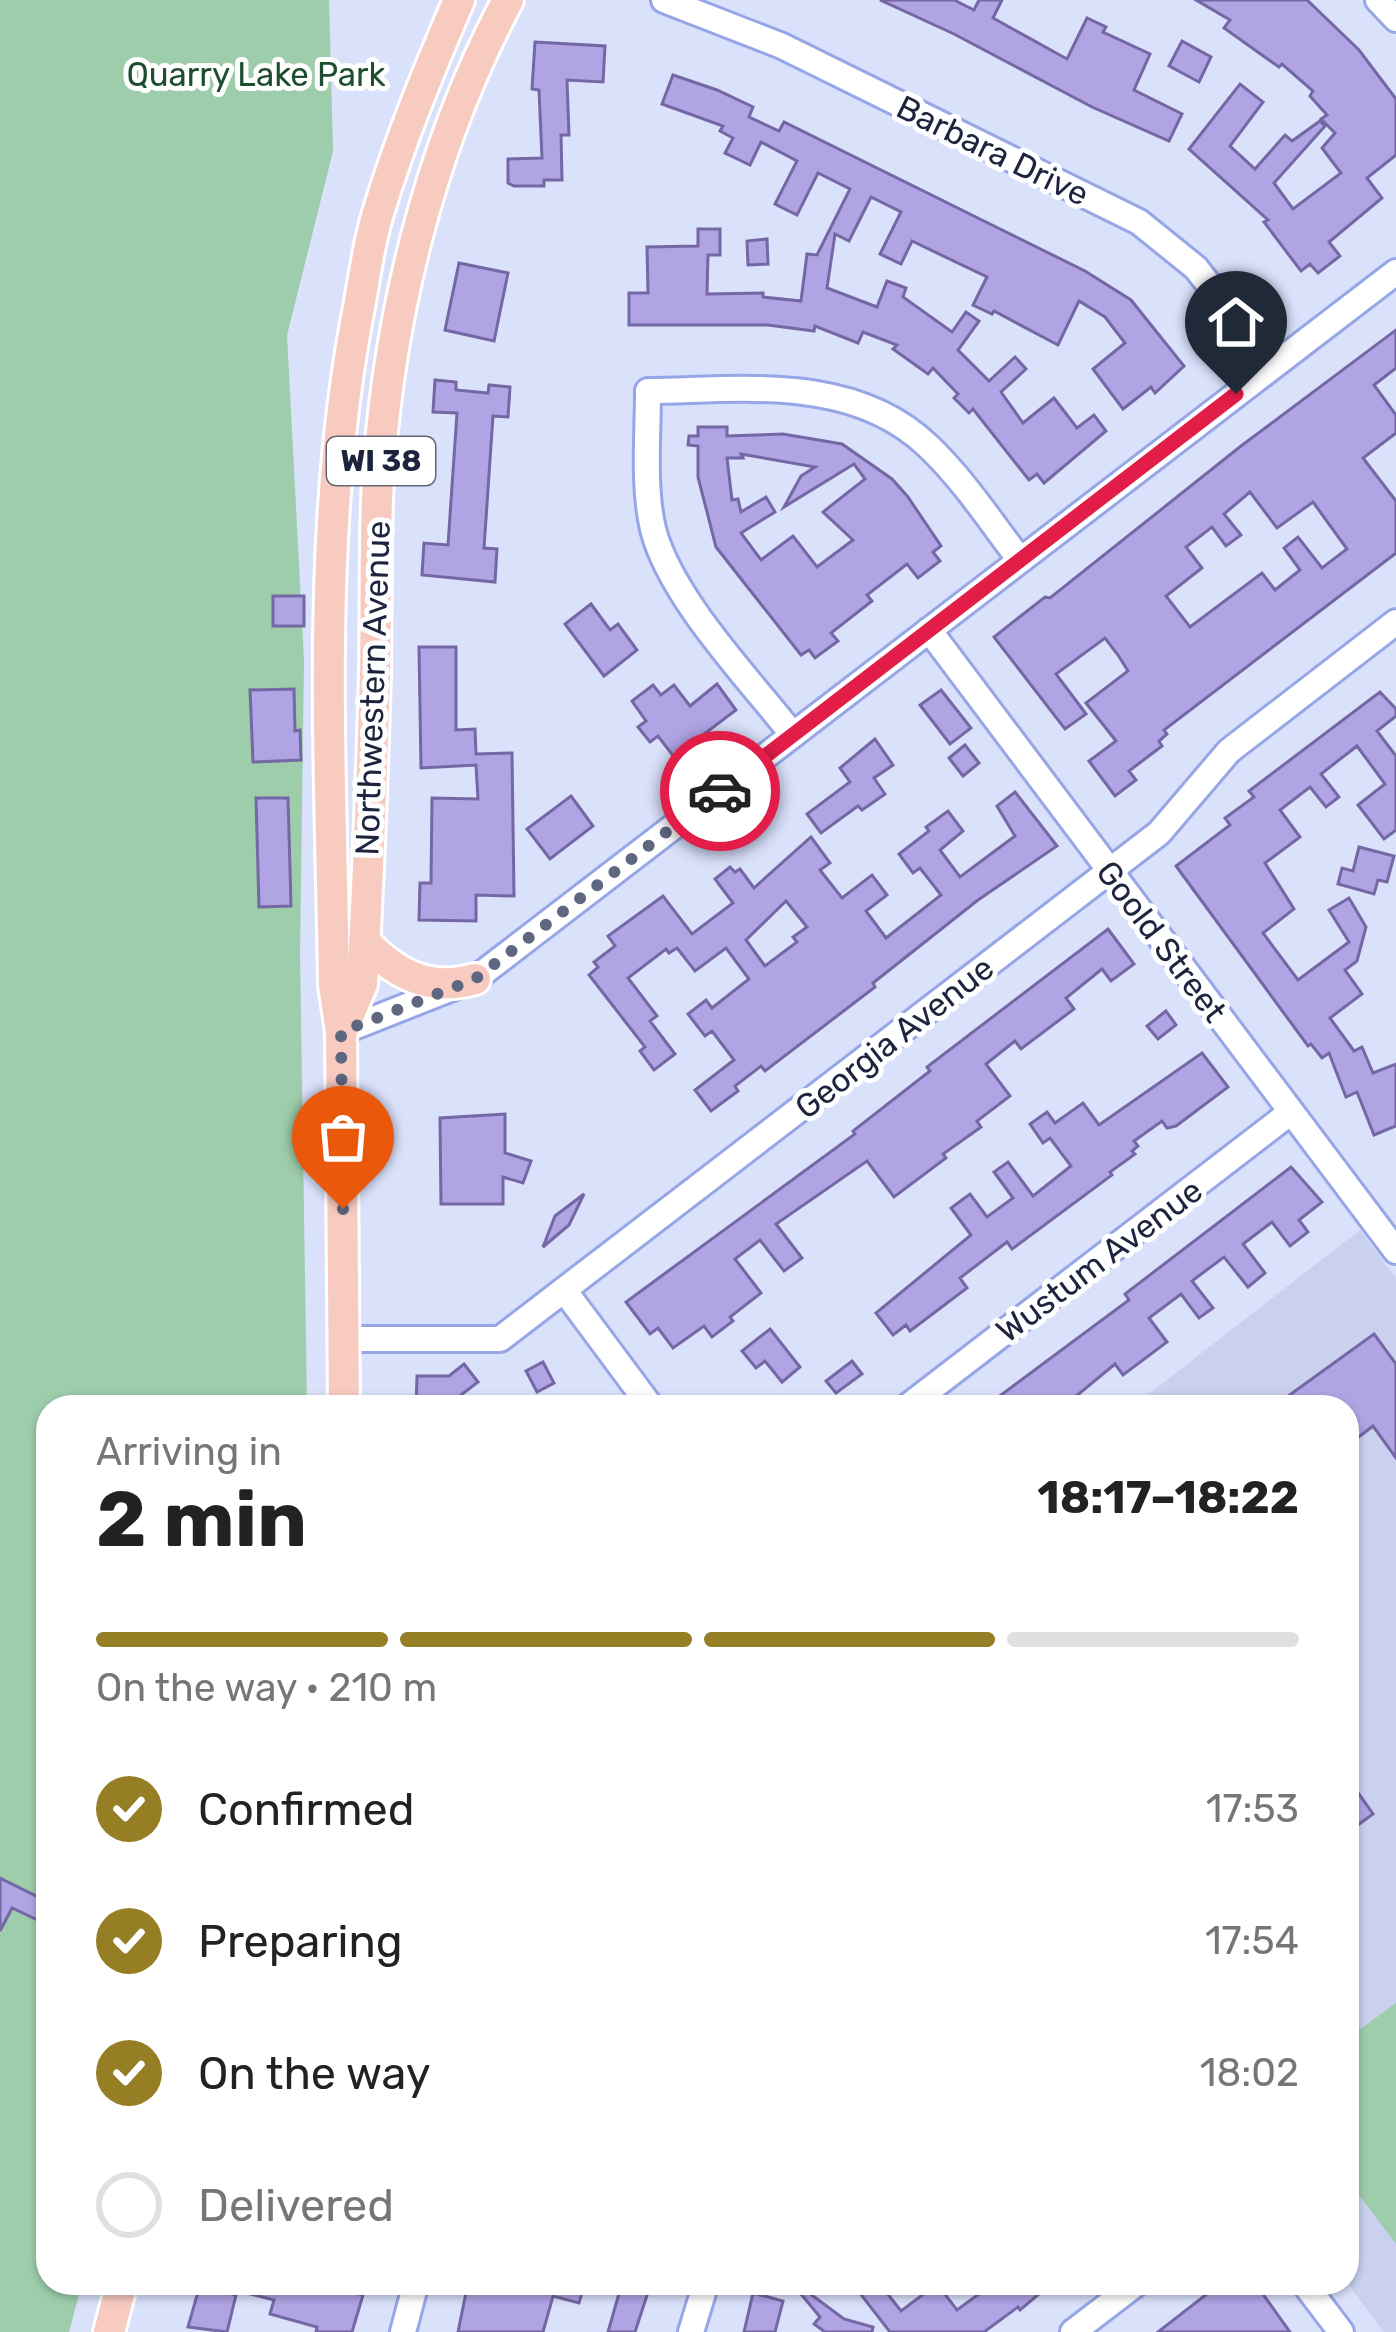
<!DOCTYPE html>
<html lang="en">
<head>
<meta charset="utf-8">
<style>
  :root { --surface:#fff; --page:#f2f2f2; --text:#222; --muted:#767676; --line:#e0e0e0; --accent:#967e25 }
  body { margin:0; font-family:Rubik,sans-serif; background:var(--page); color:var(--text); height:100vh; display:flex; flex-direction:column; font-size:45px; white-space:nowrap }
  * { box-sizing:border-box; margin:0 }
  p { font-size:39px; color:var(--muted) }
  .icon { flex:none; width:66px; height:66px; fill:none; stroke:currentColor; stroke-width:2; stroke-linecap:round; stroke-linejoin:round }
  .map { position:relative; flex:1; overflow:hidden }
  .side { position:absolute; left:36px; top:1395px; width:1323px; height:900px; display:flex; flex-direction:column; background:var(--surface); border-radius:36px; box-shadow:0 3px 9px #0004 }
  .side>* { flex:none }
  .pin { position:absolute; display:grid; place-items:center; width:102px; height:102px; color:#fff; margin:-123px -51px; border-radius:50% 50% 50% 0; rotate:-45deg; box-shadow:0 0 12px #0007 }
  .pin .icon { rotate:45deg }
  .courier { position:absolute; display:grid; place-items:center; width:120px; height:120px; margin:-60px; border:9px solid #e11d48; border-radius:50%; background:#fff; color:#222; box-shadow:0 3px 15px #0007 }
  .summary em { font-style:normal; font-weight:700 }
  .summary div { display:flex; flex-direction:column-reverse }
  .summary { display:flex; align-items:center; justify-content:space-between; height:204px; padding:0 60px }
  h1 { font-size:78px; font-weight:700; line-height:90px }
  .bar { display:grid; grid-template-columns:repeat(4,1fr); gap:18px 12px; align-content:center; height:144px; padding:0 60px }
  .bar i { height:15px; border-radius:9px; background:var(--line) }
  .bar .selected { background:var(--accent) }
  .bar p { grid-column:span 4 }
  ol { padding:0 60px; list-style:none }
  li { display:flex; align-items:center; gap:36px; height:132px }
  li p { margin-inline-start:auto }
  li .icon { padding:12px; border-radius:50%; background:var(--accent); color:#fff; stroke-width:4 }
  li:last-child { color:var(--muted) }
  li i { width:66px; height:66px; border:6px solid var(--line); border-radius:50% }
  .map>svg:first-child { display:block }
  .built { fill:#c9d1ee }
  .green { fill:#9ecdab }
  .building { fill:#b0a4e5; stroke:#7467a4; stroke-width:3; fill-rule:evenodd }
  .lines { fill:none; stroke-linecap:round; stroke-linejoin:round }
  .minor-casing { stroke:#96a6e6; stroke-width:30 }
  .major-casing { stroke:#fff; stroke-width:36 }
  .minor { stroke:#fff; stroke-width:24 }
  .major { stroke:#f8cbc1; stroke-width:30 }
  .done { stroke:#5f6680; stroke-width:12; stroke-dasharray:0 21.6 }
  .route { stroke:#e11d48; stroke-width:15 }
  .labels { text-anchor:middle; stroke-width:10; stroke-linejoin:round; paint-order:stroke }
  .shield { fill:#fff; stroke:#626677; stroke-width:3 }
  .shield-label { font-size:30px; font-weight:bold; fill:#1e243d }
  .park-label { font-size:33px; fill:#1d4e2f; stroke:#fff }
  .street-label { font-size:33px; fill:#1e243d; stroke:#fff }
</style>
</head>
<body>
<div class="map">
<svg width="1396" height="2332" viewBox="0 0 1396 2332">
  <rect width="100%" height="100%" fill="#d9e1fb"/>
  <!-- built -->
  <polygon class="built" points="1360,1230 1396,1278 1396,2332 1384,2332 1347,2283 1347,1407 1132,1407"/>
  <!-- green -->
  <g class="green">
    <polygon points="0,0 329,0 333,151 287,335 304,660 300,954 307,1407 48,1407 48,2283 82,2283 69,2332 0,2332"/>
    <polygon points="1396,2003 1396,2244 1347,2179 1347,2039"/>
  </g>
  <!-- building -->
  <g class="building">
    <polygon points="880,0 954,0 974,10 979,0 1002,0 993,18 1067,59 1087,18 1106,27 1103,32 1150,54 1134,90 1182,114 1169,141 1092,107 954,34"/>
    <polygon points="1196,0 1307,0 1359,50 1396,99 1396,155 1367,178 1382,198 1329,242 1340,256 1318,273 1310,264 1301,271 1264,222 1268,220 1189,149 1240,84 1263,102 1230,146 1255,169 1285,135 1292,141 1320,121 1325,126 1274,183 1293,209 1341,173 1322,148 1335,133 1321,119 1327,115 1310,96 1313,91 1282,64 1279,67 1224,28 1230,20"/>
    <polygon points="1182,41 1211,57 1199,82 1169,66"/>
    <polygon points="535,42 605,46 603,82 567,80 569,135 561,135 562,180 544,180 544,186 514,186 508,183 508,159 542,158 539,90 532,89"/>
    <polygon points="673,75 717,90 753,107 749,117 779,131 784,122 1085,271 1131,300 1184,366 1155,393 1151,387 1123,409 1093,369 1125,343 1105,317 1079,301 1058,345 994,311 992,314 973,305 987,277 912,241 901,264 880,254 901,212 871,197 849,241 835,234 827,288 877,307 887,281 906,288 903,297 952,332 966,312 979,321 958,350 989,381 1015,357 1026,369 1001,392 1023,423 1054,398 1077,428 1094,415 1106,431 1044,483 1037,474 1029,480 973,409 969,413 954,398 958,394 933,368 928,374 893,349 897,345 863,332 858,343 815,326 814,331 768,325 629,325 629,293 648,293 647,247 698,246 698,229 720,229 720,255 708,255 707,294 763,293 763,297 801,301 807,254 817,255 850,189 818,173 797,215 775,204 797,161 761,142 750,165 725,153 733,138 720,131 723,126 662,104"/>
    <polygon points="767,239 768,264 748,265 747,241"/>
    <polygon points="459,263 508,273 494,341 445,330"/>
    <path d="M 1396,330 L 1396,368 L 1374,385 L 1396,415 L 1396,433 L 1363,458 L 1396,501 L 1396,553 L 1164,730 L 1167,734 L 1159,741 L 1162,746 L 1129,771 L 1136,780 L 1115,796 L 1089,761 L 1116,741 L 1086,703 L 1128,671 L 1118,655 L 1105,638 L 1056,674 L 1086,714 L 1065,729 L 994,637 L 1045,597 L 1050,598 L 1241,446 ZM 1250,492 L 1277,528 L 1313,502 L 1347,549 L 1322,568 L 1298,537 L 1284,548 L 1300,570 L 1275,590 L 1262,573 L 1190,627 L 1166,596 L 1202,568 L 1186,547 L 1212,527 L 1226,546 L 1241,535 L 1224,514 Z"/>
    <polygon points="435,380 456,382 456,390 488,393 489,385 510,387 508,417 493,416 484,548 497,549 495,582 422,575 424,543 448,545 457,413 433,412"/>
    <path d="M 698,427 L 727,427 L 727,436 L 783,434 L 842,444 L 892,479 L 908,497 L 941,546 L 933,552 L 940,561 L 918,578 L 907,564 L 867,595 L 872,601 L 831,633 L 838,641 L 815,658 L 809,650 L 801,655 L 716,547 L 698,477 L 698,446 L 688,445 L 689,436 L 698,436 ZM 741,454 L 815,467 L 801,476 L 784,507 L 854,464 L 865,479 L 823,512 L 853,540 L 817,567 L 793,536 L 761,560 L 741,533 L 775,512 L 766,497 L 741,512 L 738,499 L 732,500 L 727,458 L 743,458 Z"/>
    <rect x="273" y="596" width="31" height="30"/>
    <polygon points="591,604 610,630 618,624 637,650 604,676 565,624"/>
    <polygon points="419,647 456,647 456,730 475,729 476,754 512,753 514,896 476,895 476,921 419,920 420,883 431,883 432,798 478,799 476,765 421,768"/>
    <polygon points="717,684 736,710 674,757 658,736 650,742 638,727 646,721 632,701 653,685 661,695 674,685 690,706"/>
    <polygon points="294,689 295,731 300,730 301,760 253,762 250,690"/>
    <polygon points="941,690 971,728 950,744 920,705"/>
    <polygon points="1380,692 1396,709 1396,716 1377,731 1396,756 1396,830 1384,839 1358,805 1385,784 1357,746 1321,774 1339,797 1326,807 1310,787 1280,810 1300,837 1265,863 1294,909 1263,933 1298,980 1349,942 1329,910 1349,898 1366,927 1357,961 1345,970 1362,994 1330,1018 1354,1051 1362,1047 1373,1073 1396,1064 1396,1126 1374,1135 1357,1092 1346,1097 1329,1053 1322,1058 1311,1044 1308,1046 1176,866 1230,825 1225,818 1254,797 1249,791"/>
    <polygon points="875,739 893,765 874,778 885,794 862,810 858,806 821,833 807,814 850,782 840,768"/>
    <polygon points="965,745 979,763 963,776 949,758"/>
    <path d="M 1015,792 L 1057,846 L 978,900 L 873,983 L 875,987 L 765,1071 L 761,1066 L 735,1086 L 738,1091 L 711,1111 L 695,1090 L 734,1060 L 712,1031 L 705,1036 L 688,1014 L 706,1000 L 712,1008 L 749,979 L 726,948 L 695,971 L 677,948 L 669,953 L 666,949 L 628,978 L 657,1016 L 650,1021 L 675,1054 L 654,1070 L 640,1051 L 645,1047 L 589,975 L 598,967 L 594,962 L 615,946 L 608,936 L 663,896 L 692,934 L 733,903 L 715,879 L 730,867 L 735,872 L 740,869 L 754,888 L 811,837 L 830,863 L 820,870 L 842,898 L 872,875 L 887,895 L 866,911 L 886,938 L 941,895 L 920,868 L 913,873 L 899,854 L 929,831 L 926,827 L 948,811 L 963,831 L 940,850 L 960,877 L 1015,836 L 997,806 ZM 786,901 L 807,927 L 793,937 L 797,942 L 765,966 L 746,940 Z"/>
    <polygon points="571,796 593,826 550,859 527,829"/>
    <polygon points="256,798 288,798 291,906 259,907"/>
    <polygon points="1359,847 1394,856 1387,882 1378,880 1374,894 1338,884 1342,868 1353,871"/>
    <polygon points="1108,929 1134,964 1111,981 1102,969 1066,998 1074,1009 1021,1049 1015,1041 986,1064 1010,1096 977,1121 981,1127 943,1154 946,1158 894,1197 867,1161 776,1224 802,1258 784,1271 760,1240 735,1259 761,1293 730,1317 733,1321 712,1337 704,1326 673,1348 658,1328 650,1334 626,1302 855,1134 853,1131 930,1071 927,1067"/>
    <polygon points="1166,1011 1176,1025 1158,1039 1147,1026"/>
    <polygon points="1202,1053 1228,1087 1176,1126 1167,1128 1162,1121 1134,1141 1138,1146 1132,1151 1135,1154 1110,1172 1112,1175 1012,1249 1007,1242 960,1278 967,1288 910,1331 906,1325 893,1335 876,1313 971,1235 951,1208 970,1194 987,1217 1013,1198 994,1172 1008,1162 1033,1196 1071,1166 1050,1138 1043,1143 1030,1124 1047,1112 1055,1123 1083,1103 1099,1125"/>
    <polygon points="505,1114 505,1153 531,1161 523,1183 503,1177 503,1204 441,1204 440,1118"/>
    <polygon points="1291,1167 1322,1202 1299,1220 1308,1232 1290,1246 1272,1222 1243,1244 1265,1273 1248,1287 1224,1257 1192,1281 1213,1308 1199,1318 1181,1294 1149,1318 1167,1342 1123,1375 1115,1364 1063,1407 1053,1397 1040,1407 985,1407 1129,1300 1125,1294"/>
    <polygon points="584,1194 569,1225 543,1247 555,1216"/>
    <polygon points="770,1329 800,1367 782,1382 765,1361 756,1368 742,1351"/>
    <polygon points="1374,1334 1396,1364 1396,1458 1373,1426 1347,1446 1347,1407 1273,1407"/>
    <polygon points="852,1361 862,1374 836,1393 826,1381"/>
    <polygon points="543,1362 554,1383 537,1392 526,1371"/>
    <polygon points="464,1364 478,1382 461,1395 461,1407 416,1407 417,1376 449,1376"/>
    <polygon points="1347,1777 1373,1814 1347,1833"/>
    <polygon points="0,1878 48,1902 48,1925 12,1908 0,1931"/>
    <polygon points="231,2283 362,2283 359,2294 363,2295 352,2332 316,2332 317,2327 270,2314 274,2300 231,2289"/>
    <polygon points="468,2283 490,2283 517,2290 519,2283 585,2283 579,2303 553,2296 543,2332 458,2332"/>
    <polygon points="622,2283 651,2283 635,2332 608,2332"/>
    <polygon points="852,2283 879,2283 901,2311 937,2284 957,2310 994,2283 1052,2283 1020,2310 1018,2307 984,2332 890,2332"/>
    <polygon points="1221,2283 1255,2283 1290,2332 1158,2332"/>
    <polygon points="200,2285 236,2295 227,2332 188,2327"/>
    <polygon points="805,2290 844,2319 873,2327 872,2332 825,2332 814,2324 820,2317 801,2294"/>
    <polygon points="753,2293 783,2301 775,2332 744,2332"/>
  </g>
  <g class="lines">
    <defs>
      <g id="minor">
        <polyline points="664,0 782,46 1139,222 1196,268 1272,366"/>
        <polyline points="1378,0 1396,19"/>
        <polyline points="929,630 1396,1251"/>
        <path d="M 793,735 C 749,679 670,597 653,529 C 643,486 648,436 648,391 C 743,390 853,374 928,446 C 963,479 991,522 1020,560"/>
        <polyline points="341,1032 475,979 1396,272"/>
        <polyline points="564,1290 651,1407"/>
        <polyline points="344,1339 500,1339 1159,833 1229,751 1396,622"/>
        <polyline points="907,1407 1291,1112"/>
        <polyline points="1304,2283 1341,2332"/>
        <polyline points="403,2332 416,2283"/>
        <polyline points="691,2332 706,2283"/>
        <polyline points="1073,2332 1137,2283"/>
      </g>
      <g id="major">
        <path d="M 365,942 C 396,975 430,992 475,979"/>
        <path d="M 342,1031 L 362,984 C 368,881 372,777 375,674 C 376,616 375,558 377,500 C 385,330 427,151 508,0"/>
        <path d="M 344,1407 L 341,1032 L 334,985 C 331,758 315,527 360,302 C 365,273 369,242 378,213 C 400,140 429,70 459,0"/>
        <polyline points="109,2332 122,2283"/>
      </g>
    </defs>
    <!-- minor casing -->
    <use href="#minor" class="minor-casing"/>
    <!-- major casing -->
    <use href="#major" class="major-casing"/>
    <!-- minor -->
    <use href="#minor" class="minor"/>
    <!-- major -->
    <use href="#major" class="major"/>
  </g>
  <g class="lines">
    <!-- done -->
    <polyline class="done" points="343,1209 341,1032 475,979 720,791"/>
    <!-- route -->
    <polyline class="route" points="720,791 1236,394"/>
  </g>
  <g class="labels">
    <!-- shield labels -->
    <rect class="shield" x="327" y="437" width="108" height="48" rx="9"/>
    <g class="shield-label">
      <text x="381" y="471">WI 38</text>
    </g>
    <!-- park labels -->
    <g class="park-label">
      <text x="256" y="86">Quarry Lake Park</text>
    </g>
    <!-- street labels -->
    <g class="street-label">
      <text transform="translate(993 150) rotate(26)" y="12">Barbara Drive</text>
      <text transform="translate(372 688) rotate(-88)" y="12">Northwestern Avenue</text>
      <text transform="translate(1162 941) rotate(53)" y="12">Goold Street</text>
      <text transform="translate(894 1037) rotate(-38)" y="12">Georgia Avenue</text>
      <text transform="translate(1099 1260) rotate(-37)" y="12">Wustum Avenue</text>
    </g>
  </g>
</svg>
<div class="pin" style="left:343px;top:1209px;background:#ea580c"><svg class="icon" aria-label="bag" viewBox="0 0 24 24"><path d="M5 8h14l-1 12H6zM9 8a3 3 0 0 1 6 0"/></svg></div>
<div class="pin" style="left:1236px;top:394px;background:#1f2937"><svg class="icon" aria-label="home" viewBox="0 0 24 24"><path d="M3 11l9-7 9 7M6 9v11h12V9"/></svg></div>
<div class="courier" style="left:720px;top:791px"><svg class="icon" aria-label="car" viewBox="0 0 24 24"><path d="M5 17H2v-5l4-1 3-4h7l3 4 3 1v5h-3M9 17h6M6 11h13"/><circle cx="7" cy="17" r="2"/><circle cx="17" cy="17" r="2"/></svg></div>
<section class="side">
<div class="summary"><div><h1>2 min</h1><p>Arriving in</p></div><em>18:17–18:22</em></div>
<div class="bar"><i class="selected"></i><i class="selected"></i><i class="selected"></i><i></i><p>On the way · 210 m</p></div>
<ol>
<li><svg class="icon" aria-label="check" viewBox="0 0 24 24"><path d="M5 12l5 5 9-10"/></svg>Confirmed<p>17:53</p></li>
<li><svg class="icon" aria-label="check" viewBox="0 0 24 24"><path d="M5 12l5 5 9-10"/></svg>Preparing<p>17:54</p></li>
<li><svg class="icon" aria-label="check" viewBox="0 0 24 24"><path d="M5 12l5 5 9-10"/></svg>On the way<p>18:02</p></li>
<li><i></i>Delivered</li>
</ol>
</section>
</div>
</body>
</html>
